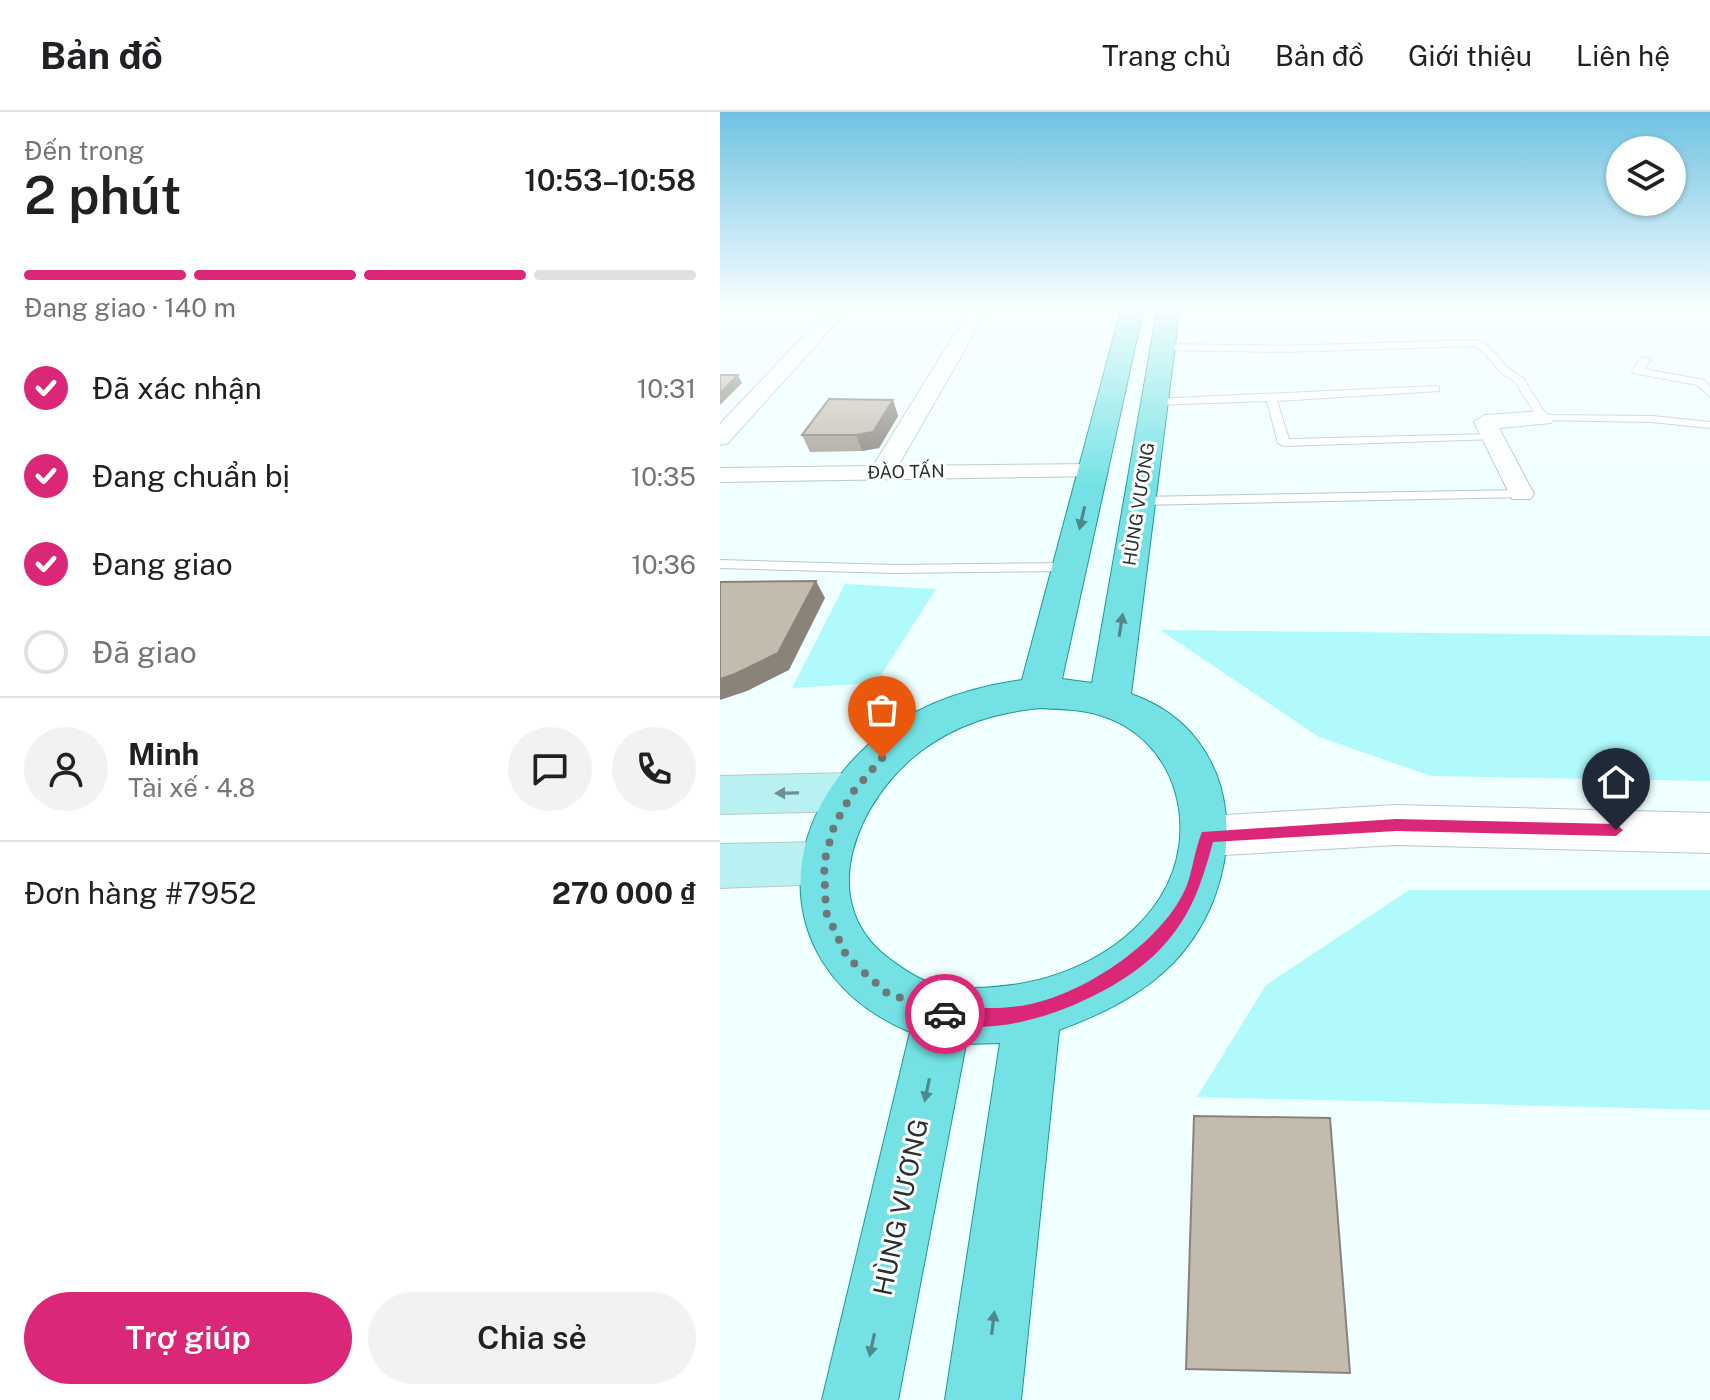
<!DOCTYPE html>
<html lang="vi">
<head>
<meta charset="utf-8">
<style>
  :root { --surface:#fff; --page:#f2f2f2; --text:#202124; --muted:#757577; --line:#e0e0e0; --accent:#db2777 }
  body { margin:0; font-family:"Public Sans",sans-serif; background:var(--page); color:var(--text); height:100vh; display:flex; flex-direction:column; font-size:30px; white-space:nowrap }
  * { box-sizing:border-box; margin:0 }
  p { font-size:26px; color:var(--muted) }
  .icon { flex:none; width:44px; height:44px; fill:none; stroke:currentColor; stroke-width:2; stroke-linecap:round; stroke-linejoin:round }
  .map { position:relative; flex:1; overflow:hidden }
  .sheet { display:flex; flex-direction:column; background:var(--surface); width:720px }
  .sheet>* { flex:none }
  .controls { position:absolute; left:886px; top:24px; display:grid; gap:16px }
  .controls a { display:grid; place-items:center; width:80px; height:80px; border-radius:50%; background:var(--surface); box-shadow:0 2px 6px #0004; font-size:40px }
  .pin { position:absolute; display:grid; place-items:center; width:68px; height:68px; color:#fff; margin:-82px -34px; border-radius:50% 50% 50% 0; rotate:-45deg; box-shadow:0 0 8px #0007 }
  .pin .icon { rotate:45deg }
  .courier { position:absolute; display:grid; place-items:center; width:80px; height:80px; margin:-40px; border:6px solid #db2777; border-radius:50%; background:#fff; color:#222; box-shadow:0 2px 10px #0007 }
  .overview em { font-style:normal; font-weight:600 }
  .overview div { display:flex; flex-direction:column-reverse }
  .overview { display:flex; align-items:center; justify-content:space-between; height:136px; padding:0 24px }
  h1 { font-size:52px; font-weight:600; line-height:60px }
  .bar { display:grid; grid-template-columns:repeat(4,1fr); gap:12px 8px; align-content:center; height:96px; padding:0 24px }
  .bar i { height:10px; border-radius:6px; background:var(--line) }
  .bar .active { background:var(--accent) }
  .bar p { grid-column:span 4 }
  .line { display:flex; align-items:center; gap:20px; padding:0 24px; border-top:2px solid var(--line) }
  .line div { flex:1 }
  .round { display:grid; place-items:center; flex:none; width:84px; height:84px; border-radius:42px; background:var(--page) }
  ol { padding:0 24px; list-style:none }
  li { display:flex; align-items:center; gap:24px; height:88px }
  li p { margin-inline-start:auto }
  li .icon { padding:8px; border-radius:50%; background:var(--accent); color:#fff; stroke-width:4 }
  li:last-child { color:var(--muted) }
  li i { width:44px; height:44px; border:4px solid var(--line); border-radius:50% }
  .button { display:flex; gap:16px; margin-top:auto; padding:16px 24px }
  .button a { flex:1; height:92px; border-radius:48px; background:var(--accent); color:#fff; font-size:32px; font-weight:600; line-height:92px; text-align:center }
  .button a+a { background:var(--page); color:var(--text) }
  header { display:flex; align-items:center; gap:48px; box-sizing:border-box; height:112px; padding:0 40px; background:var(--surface); border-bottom:2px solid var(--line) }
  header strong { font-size:38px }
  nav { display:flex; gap:44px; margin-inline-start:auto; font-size:28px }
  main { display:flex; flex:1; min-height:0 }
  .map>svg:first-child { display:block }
  .green { fill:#b1fafb }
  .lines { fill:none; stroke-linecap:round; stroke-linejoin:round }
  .service-casing { stroke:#b7c8c8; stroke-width:2 }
  .minor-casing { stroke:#b7c8c8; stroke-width:2 }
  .tertiary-casing { stroke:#b7c8c8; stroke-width:2 }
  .secondary-casing { stroke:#b7c8c8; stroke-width:2 }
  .primary-casing { stroke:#1d9799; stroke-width:2 }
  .service { fill:#fff; fill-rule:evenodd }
  .minor { fill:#fff; fill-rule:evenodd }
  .tertiary { fill:#fff; fill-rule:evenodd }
  .secondary { fill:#b9f1f2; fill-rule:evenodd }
  .primary { fill:#74e2e4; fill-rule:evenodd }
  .wall { fill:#a9a196 }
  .shaded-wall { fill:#89837a }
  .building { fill:#c4bbaf; stroke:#89837a; stroke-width:2 }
  .oneway { fill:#4e898a }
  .oneway2 { fill:#719091 }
  .route { fill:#db2777 }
  .done { stroke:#6f7878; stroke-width:8; stroke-dasharray:0 14.4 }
  .labels { text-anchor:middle; stroke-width:6; stroke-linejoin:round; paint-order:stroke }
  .far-street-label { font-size:18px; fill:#293030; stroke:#fff }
  .near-street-label { font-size:26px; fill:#293030; stroke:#fff }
</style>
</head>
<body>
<header>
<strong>Bản đồ</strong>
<nav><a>Trang chủ</a><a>Bản đồ</a><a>Giới thiệu</a><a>Liên hệ</a></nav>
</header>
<main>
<section class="sheet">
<div class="overview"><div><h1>2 phút</h1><p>Đến trong</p></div><em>10:53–10:58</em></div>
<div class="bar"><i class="active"></i><i class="active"></i><i class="active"></i><i></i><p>Đang giao · 140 m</p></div>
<ol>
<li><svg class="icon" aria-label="check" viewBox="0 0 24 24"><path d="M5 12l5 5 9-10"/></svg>Đã xác nhận<p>10:31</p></li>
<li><svg class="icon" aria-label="check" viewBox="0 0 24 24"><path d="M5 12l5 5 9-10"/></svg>Đang chuẩn bị<p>10:35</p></li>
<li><svg class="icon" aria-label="check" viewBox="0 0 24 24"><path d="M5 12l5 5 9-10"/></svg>Đang giao<p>10:36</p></li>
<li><i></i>Đã giao</li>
</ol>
<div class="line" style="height:144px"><a class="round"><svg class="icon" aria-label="person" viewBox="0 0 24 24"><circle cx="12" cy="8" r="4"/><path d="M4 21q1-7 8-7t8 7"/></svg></a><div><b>Minh</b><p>Tài xế · 4.8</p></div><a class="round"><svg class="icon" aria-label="chat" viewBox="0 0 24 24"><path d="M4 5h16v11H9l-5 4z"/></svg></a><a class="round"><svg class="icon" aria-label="phone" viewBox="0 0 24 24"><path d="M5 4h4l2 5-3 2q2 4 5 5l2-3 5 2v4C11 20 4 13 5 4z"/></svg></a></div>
<div class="line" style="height:104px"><div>Đơn hàng #7952</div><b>270 000 ₫</b></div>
<div class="button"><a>Trợ giúp</a><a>Chia sẻ</a></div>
</section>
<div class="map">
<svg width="990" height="1288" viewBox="0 0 990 1288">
  <rect width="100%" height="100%" fill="#f0ffff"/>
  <!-- green -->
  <g class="green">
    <polygon points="125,472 216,477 156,571 72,576"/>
    <polygon points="440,518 990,524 990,669 711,664 599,625"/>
    <polygon points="689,778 990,778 990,998 477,985 546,873"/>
  </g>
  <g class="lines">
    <defs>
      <g id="service">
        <polygon points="756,228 768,234 788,256 803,266 826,303 932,304 990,310 990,316 932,310 819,308 795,270 780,260 762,238 754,234 560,240 443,238 438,235 443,232 560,234"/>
        <polygon points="922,245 931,247 924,257 984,268 990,275 990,285 977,273 913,261 912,259"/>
        <polygon points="715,274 719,275 719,279 557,289 569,327 772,322 778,325 776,327 564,334 558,331 547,289 434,293 429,290 434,287"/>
        <polygon points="801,378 807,382 805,385 419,393 413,389 419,385"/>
        <polygon points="0,448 174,453 350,451 357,455 350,459 174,461 0,456"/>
      </g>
      <g id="minor">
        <polygon points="112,194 131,194 8,331 0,333 0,312"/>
        <polygon points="252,194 270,194 178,354 373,352 382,354 385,359 382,364 0,370 0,356 153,354"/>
        <polygon points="823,299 834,306 831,311 779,316 814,382 810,387 792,387 754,310 765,303"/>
      </g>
      <polygon id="tertiary" points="676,693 990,701 990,741 676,733 487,744 470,738 463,724 470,710 487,704"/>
      <g id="secondary">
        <polygon points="133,661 149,667 156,680 149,693 133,699 0,702 0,664"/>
        <polygon points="104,730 121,736 129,751 121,766 104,772 0,776 0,732"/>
      </g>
      <path id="primary" d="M 402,194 L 424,194 L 342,567 L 372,571 L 438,194 L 460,194 L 411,582 C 529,623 531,769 454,850 C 422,883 382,902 339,918 L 301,1288 L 225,1288 L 280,931 L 246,932 L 178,1288 L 102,1288 L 190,920 C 60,866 46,727 147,634 C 189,595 246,576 302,568 ZM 319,596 C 339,597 360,597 379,603 C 458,626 482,720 440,786 C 409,834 354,863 299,872 C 270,876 237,879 209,870 C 194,865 180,855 167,845 C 93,787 139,686 201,639 C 237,612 275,601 319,596 Z"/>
    </defs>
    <!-- service casing -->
    <use href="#service" class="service-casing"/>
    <!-- minor casing -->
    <use href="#minor" class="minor-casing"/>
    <!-- tertiary casing -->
    <use href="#tertiary" class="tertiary-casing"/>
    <!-- secondary casing -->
    <use href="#secondary" class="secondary-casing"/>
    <!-- primary casing -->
    <use href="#primary" class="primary-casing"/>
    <!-- service -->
    <use href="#service" class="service"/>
    <!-- minor -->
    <use href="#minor" class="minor"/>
    <!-- tertiary -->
    <use href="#tertiary" class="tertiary"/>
    <!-- secondary -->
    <use href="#secondary" class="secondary"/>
    <!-- primary -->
    <use href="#primary" class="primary"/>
  </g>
  <!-- wall -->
  <polygon class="wall" points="173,288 178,304 159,336 142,339 90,340 82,323"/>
  <!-- shaded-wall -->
  <g class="shaded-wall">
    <polygon points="18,263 22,271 0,293 0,281"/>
    <polygon points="173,288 178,304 159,336 142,339 136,323"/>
    <polygon points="96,469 105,486 69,558 27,579 0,588 0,567"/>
  </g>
  <!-- building -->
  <g class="building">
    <polygon points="0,263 18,263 0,281"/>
    <polygon points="109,287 173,288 153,320 136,323 82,323"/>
    <polygon points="96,469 58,541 15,562 0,567 0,470"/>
    <polygon points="474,1004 610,1006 630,1261 466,1257"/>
  </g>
  <!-- one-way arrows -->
  <defs><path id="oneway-solid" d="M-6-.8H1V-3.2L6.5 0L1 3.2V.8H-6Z" transform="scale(2)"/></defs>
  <g class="oneway">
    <use href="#oneway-solid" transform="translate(362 406) rotate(103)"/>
    <use href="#oneway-solid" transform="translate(401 513) rotate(-81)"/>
    <use href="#oneway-solid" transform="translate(207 978) rotate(102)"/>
    <use href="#oneway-solid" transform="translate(273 1211) rotate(-83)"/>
    <use href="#oneway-solid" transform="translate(152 1233) rotate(102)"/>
  </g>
  <use class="oneway2" href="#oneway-solid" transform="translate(67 681) rotate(179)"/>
  <!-- sky -->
  <linearGradient id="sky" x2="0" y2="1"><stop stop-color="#6fc2e2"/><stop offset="0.52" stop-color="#f8ffff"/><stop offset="1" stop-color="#f8ffff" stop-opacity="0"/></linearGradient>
  <rect width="990" height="375" fill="url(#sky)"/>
  <!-- route -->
  <path class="route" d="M 676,707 L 896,712 L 903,718 L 896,724 L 676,719 L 493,730 C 482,770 472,803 443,834 C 402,882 281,934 219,908 L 217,902 L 219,896 L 225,894 C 254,896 282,898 311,892 C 367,880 445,828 467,773 C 473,756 475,737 482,720 Z"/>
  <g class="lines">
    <!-- done -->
    <polyline class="done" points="162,646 133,680 114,714 104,751 106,800 127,845 167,881 225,902"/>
  </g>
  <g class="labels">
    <!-- far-street labels -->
    <g class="far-street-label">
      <text transform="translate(186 360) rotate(-1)" y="6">ĐÀO TẤN</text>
      <text transform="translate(419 392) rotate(-81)" y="6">HÙNG VƯƠNG</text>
    </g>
    <!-- near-street labels -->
    <g class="near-street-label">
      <text transform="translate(181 1095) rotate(-78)" y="9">HÙNG VƯƠNG</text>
    </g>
  </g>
</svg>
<div class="controls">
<a><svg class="icon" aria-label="layers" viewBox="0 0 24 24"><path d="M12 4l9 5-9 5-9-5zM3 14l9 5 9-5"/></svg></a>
</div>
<div class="pin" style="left:162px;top:646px;background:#ea580c"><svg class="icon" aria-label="bag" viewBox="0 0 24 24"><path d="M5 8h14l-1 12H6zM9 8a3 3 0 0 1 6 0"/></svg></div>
<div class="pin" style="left:896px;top:718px;background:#1f2937"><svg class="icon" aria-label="home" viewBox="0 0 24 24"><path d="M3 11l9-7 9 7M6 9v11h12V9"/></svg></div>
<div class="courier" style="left:225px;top:902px"><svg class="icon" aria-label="car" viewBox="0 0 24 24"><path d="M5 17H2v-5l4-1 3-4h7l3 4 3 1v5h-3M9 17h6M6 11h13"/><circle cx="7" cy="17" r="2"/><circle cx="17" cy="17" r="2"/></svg></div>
</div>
</main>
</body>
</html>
